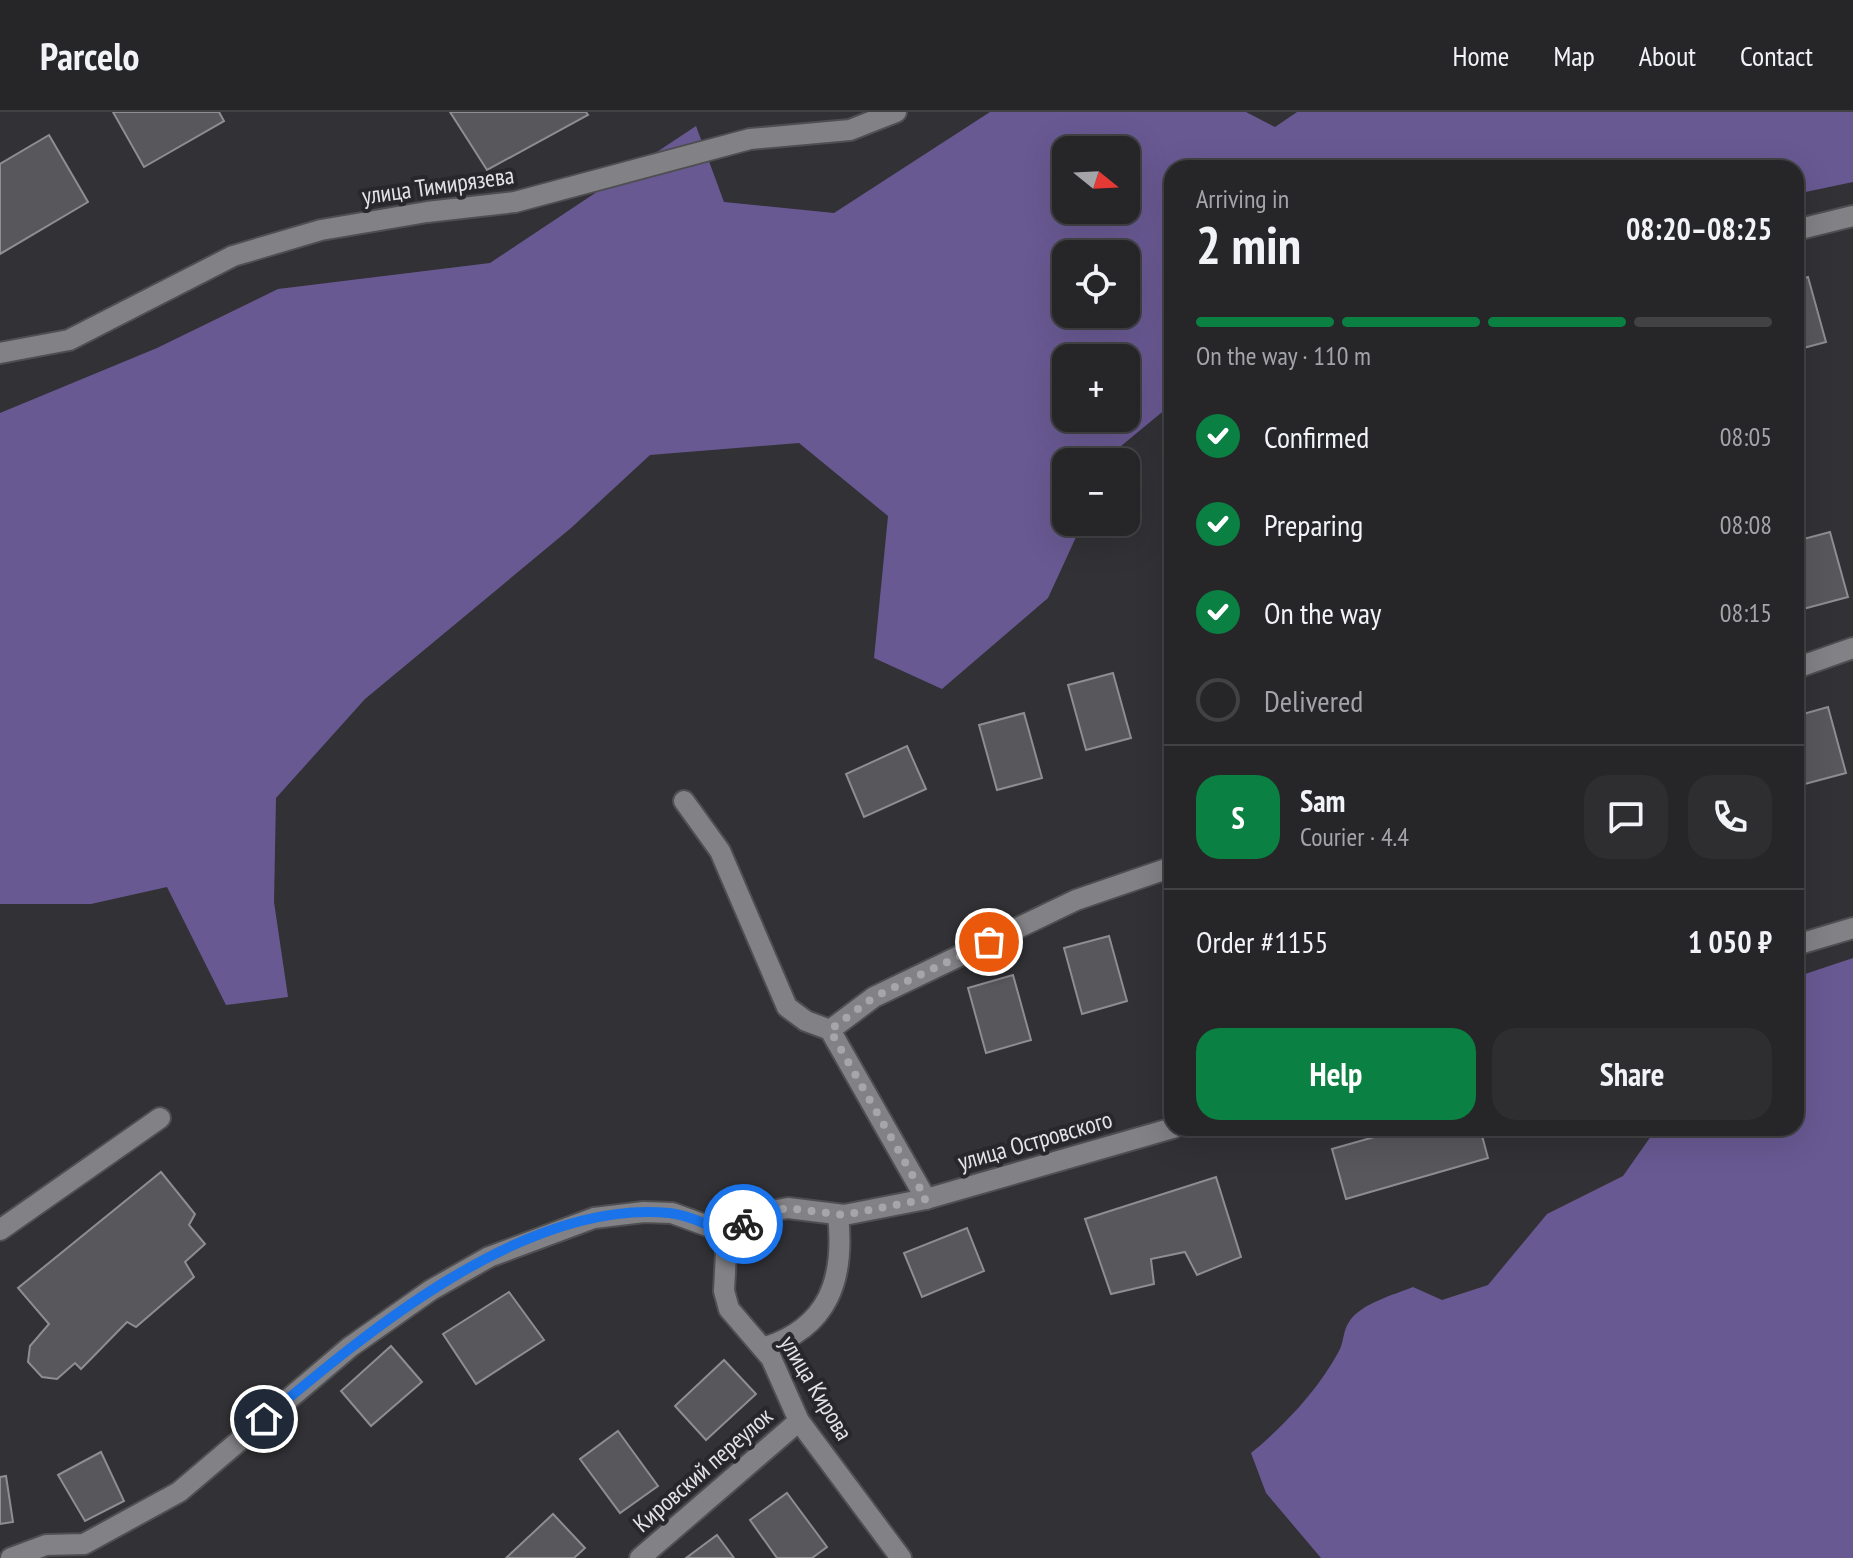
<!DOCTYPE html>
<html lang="en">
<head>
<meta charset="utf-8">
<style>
  :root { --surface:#262528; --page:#2e2d30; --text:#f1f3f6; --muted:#a4a5a8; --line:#424245; --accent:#0b8043 }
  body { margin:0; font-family:"PT Sans Narrow",sans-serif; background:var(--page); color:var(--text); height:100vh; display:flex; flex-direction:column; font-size:30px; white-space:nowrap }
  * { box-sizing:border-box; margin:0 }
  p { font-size:26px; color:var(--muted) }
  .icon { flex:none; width:44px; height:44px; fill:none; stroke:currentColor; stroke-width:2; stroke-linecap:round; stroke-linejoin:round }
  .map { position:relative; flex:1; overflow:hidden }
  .sheet { position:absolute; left:1164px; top:48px; width:640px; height:976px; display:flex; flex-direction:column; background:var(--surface); border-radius:24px; box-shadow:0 8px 32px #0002,0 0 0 2px var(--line) }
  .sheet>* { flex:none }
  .needle { width:52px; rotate:108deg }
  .buttons { position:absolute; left:1052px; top:24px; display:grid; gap:16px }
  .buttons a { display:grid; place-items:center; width:88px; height:88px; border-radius:16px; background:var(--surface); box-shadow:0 8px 32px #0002,0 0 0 2px var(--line); font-size:40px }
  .pin { position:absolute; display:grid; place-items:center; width:68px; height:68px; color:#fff; margin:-34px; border:4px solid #fff; border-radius:50%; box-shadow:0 2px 8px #0007 }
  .courier { position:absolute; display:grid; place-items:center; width:80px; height:80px; margin:-40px; border:6px solid #1a73e8; border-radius:50%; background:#fff; color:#222; box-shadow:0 2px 10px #0007 }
  .summary em { font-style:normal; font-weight:700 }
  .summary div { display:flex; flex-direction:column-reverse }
  .summary { display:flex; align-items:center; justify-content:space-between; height:136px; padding:0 32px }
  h1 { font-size:52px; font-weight:700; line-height:60px }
  .bar { display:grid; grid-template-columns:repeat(4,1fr); gap:12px 8px; align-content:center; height:96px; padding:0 32px }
  .bar i { height:10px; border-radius:6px; background:var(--line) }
  .bar .selected { background:var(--accent) }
  .bar p { grid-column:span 4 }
  .line { display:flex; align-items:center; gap:20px; padding:0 32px; border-top:2px solid var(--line) }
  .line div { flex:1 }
  .round { display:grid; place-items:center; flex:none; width:84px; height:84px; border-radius:24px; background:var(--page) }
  ol { padding:0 32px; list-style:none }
  li { display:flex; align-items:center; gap:24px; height:88px }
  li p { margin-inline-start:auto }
  li .icon { padding:8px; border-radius:50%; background:var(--accent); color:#fff; stroke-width:4 }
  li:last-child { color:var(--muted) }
  li i { width:44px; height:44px; border:4px solid var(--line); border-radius:50% }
  .action { display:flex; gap:16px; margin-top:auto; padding:16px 32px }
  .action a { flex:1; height:92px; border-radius:24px; background:var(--accent); color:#fff; font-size:32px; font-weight:700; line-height:92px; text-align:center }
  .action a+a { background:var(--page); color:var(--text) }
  header { display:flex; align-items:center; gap:48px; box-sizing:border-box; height:112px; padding:0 40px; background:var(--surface); border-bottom:2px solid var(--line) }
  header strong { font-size:38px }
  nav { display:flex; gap:44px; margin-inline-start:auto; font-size:28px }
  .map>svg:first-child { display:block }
  .forest { fill:#695993; fill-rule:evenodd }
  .building { fill:#58575b; stroke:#8e8d91; stroke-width:2 }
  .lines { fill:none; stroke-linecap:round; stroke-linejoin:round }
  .minor-casing { stroke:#4f4e51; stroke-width:24 }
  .minor { stroke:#828185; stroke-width:20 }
  .done { stroke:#a6a5a8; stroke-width:8; stroke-dasharray:0 14.4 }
  .route { stroke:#1a73e8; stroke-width:10 }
  .labels { text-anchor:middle; stroke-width:8; stroke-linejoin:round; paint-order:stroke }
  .street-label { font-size:24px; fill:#e4e4e6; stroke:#28272b }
</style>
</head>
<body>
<header>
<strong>Parcelo</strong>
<nav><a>Home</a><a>Map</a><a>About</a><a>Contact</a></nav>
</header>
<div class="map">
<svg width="1853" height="1446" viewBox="0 0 1853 1446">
  <rect width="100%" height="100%" fill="#323135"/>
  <!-- forest -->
  <g class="forest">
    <path d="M 990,0 L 1246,0 L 1275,15 L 1297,0 L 1853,0 L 1853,70 L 1796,82 L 1796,56 L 1172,56 L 1172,292 L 1115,339 L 1110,350 L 1066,350 L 1066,410 L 1083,410 L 1048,486 L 942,577 L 874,546 L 888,404 L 799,331 L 650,343 L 571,416 L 365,587 L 276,686 L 274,790 L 288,885 L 226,893 L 167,775 L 91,792 L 0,792 L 0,301 L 157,236 L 278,177 L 490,151 L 696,14 L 724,90 L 834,101 ZM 1066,38 L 1126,38 L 1126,98 L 1066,98 ZM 1066,142 L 1126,142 L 1126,202 L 1066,202 ZM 1066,246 L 1126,246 L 1126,306 L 1066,306 Z"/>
    <path d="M 1853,846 L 1853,1446 L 1321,1446 L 1266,1381 L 1251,1341 C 1285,1313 1318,1278 1339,1239 C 1344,1230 1343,1218 1349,1210 C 1361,1191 1394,1183 1413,1175 L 1442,1188 L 1488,1173 L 1547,1102 L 1623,1064 L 1656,1017 L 1796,1016 L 1796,865 Z"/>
  </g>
  <!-- building -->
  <g class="building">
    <polygon points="113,0 219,0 224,9 144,55"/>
    <polygon points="450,0 586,0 588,3 487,58"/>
    <polygon points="49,23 88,90 0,142 0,52"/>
    <polygon points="1808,165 1826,230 1796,238 1796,168"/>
    <polygon points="1830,420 1848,485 1803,497 1796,473 1796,429"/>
    <polygon points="1113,561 1131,626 1086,638 1068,573"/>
    <polygon points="1828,595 1846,661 1801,673 1796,655 1796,604"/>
    <polygon points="1024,601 1042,666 997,678 979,613"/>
    <polygon points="907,634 926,677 864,705 846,662"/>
    <polygon points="1172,809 1172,831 1166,811"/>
    <polygon points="1109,824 1127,889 1082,902 1064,836"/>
    <polygon points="1013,863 1031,928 986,941 968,876"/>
    <polygon points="1406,1016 1480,1016 1488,1046 1346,1087 1332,1037"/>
    <polygon points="161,1060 195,1102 189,1113 205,1132 185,1150 194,1165 136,1215 127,1210 81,1257 75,1251 57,1267 42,1265 28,1250 30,1234 49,1212 18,1176"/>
    <polygon points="1216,1065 1241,1145 1197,1163 1185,1140 1151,1147 1154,1172 1111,1182 1085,1107"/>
    <polygon points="967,1116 984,1159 922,1185 904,1141"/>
    <polygon points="509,1180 544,1228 476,1272 443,1222"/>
    <polygon points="391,1234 422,1270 371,1314 341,1279"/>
    <polygon points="724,1248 756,1282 706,1328 675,1294"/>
    <polygon points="618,1319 658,1374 620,1401 580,1347"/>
    <polygon points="101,1340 124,1389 85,1409 58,1363"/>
    <polygon points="6,1364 13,1410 0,1412 0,1365"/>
    <polygon points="787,1381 827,1435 812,1446 777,1446 750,1408"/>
    <polygon points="553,1402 585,1436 574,1446 506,1446"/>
    <polygon points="717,1423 734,1446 686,1446"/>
  </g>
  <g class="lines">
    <defs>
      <g id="minor">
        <polyline points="1796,118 1853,104"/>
        <polyline points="0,241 69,228 233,144 321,118 427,100 515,90 750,27 850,18 896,0"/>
        <polyline points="1796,556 1853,536"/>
        <polyline points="684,689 720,739 787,895 806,909 830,918 926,1087"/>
        <polyline points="1796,833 1853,816"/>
        <polyline points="830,918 874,885 1076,788 1172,755"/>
        <polyline points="0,1118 160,1006"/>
        <polyline points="727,1121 766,1100 788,1096 844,1103 926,1087 1173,1016"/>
        <polyline points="727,1121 724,1179 729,1197 771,1246 799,1309 901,1446"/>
        <path d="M 763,1236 C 829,1216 845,1167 838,1103"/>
        <polyline points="11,1446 46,1433 84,1432 179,1380 350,1235 431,1178 489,1145 594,1106 644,1100 672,1101 727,1121"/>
        <polyline points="640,1446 799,1309"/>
      </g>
    </defs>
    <!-- minor casing -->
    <use href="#minor" class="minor-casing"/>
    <!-- minor -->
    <use href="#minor" class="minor"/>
  </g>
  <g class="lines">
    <!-- done -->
    <polyline class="done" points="743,1112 766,1100 788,1096 844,1103 926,1087 830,918 874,885 989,830"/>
    <!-- route -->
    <path class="route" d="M 264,1307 C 367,1220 525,1087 669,1101 C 689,1103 709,1114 727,1121 L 743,1112"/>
  </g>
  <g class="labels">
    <!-- street labels -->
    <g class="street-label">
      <text transform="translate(438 74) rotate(-8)" y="8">улица Тимирязева</text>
      <text transform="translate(1035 1029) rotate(-16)" y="8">улица Островского</text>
      <text transform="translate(816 1276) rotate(59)" y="8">улица Кирова</text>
      <text transform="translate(703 1358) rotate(-41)" y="8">Кировский переулок</text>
    </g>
  </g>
</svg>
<div class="buttons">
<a><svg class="needle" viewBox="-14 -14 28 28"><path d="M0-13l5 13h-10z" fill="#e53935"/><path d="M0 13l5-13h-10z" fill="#a4a5a8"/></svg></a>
<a><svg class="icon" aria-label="locate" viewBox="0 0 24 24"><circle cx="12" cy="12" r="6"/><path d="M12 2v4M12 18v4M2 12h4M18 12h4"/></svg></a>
<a>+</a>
<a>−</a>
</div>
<div class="pin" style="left:989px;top:830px;background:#ea580c"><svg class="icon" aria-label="bag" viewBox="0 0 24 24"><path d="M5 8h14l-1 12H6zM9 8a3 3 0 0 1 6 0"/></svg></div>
<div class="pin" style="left:264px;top:1307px;background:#1f2937"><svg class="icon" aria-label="home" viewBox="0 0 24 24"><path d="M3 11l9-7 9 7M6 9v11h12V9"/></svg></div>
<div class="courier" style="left:743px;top:1112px"><svg class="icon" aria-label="bike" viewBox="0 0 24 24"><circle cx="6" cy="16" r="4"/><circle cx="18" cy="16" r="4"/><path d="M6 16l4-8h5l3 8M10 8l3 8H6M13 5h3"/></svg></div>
<section class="sheet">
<div class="summary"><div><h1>2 min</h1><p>Arriving in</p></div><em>08:20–08:25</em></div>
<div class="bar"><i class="selected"></i><i class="selected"></i><i class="selected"></i><i></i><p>On the way · 110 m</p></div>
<ol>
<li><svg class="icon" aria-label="check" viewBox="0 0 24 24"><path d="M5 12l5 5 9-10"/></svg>Confirmed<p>08:05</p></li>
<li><svg class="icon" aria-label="check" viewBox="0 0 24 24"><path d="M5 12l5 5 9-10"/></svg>Preparing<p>08:08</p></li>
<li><svg class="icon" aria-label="check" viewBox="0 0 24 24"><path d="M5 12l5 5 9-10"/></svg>On the way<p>08:15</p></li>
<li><i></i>Delivered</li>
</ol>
<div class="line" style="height:144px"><b class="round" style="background:var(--accent);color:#fff">S</b><div><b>Sam</b><p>Courier · 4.4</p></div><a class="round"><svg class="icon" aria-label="chat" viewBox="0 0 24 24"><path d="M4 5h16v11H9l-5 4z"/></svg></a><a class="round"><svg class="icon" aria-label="phone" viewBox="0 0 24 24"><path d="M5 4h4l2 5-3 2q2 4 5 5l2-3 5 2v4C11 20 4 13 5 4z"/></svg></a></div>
<div class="line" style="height:104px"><div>Order #1155</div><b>1 050 ₽</b></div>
<div class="action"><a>Help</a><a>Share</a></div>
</section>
</div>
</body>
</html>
